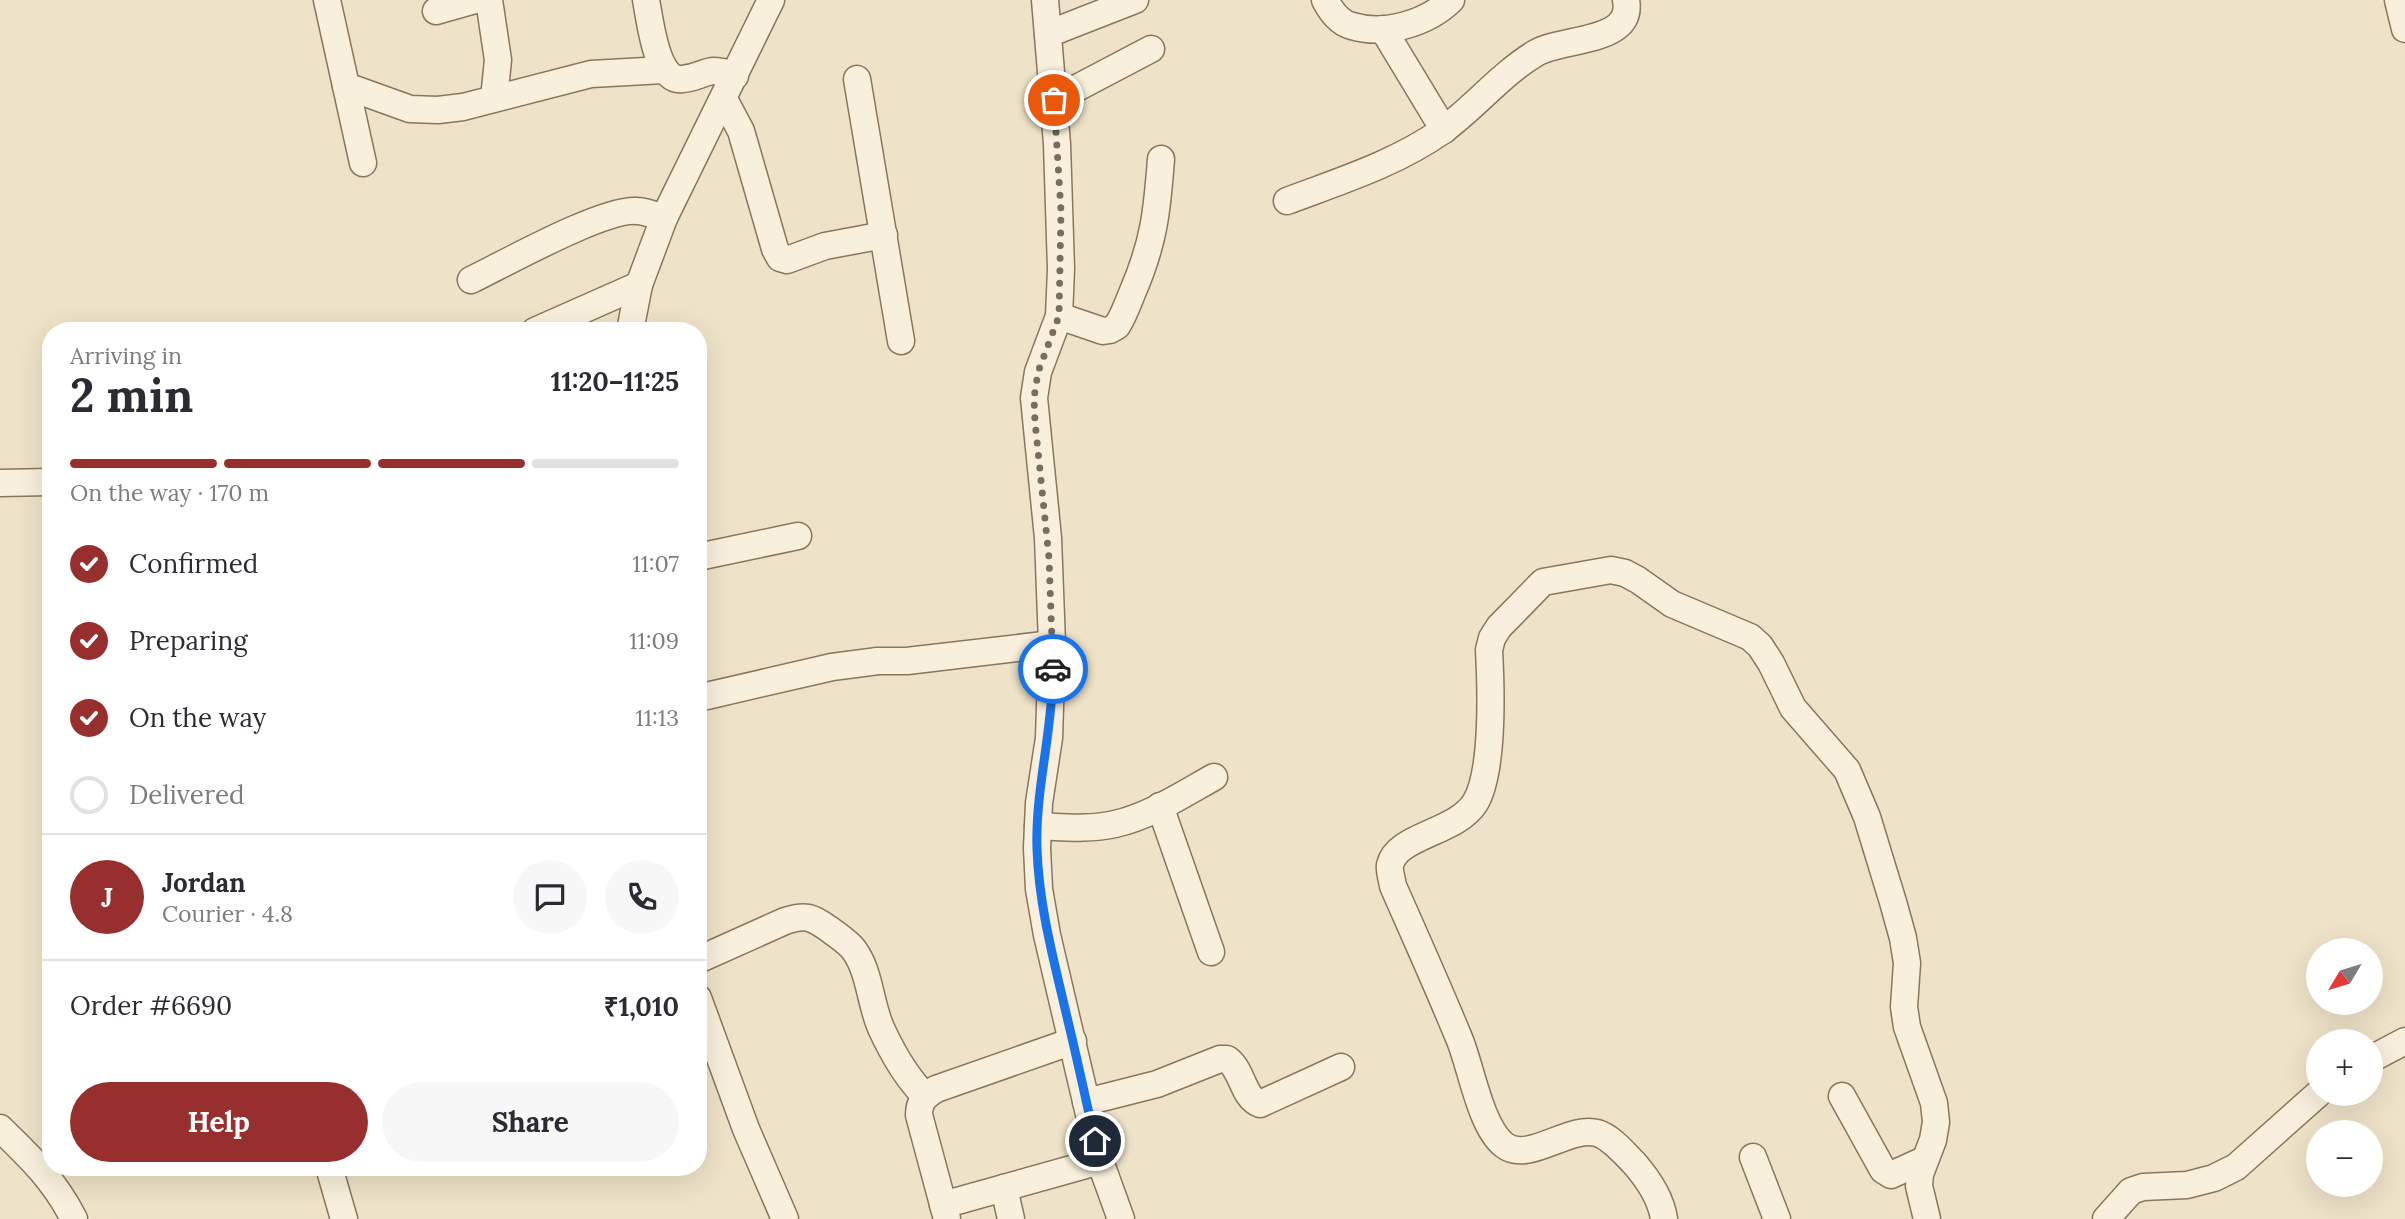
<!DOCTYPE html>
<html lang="en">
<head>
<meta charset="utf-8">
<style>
  :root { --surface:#fff; --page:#f7f7f7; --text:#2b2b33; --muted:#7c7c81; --line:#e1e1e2; --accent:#982f2f }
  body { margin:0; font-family:Lora,serif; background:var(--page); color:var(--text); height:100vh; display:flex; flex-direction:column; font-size:26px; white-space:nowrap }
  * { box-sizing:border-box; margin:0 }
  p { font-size:23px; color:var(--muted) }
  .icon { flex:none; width:38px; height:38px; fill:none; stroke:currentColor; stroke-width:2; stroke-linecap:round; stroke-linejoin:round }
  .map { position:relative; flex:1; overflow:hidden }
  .drawer { position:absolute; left:42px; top:322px; width:665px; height:854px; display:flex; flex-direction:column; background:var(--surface); border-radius:28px; box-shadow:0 7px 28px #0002 }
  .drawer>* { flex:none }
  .needle { width:46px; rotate:232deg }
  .buttons { position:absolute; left:2306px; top:938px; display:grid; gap:14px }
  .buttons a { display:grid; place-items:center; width:77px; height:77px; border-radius:50%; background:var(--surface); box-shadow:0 7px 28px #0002; font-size:35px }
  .pin { position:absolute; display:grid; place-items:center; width:60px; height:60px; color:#fff; margin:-30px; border:4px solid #fff; border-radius:50%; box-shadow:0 2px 7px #0007 }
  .courier { position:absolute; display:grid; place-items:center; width:70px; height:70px; margin:-35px; border:5px solid #1a73e8; border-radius:50%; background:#fff; color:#222; box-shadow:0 2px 9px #0007 }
  .overview em { font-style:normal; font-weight:700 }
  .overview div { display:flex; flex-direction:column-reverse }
  .overview { display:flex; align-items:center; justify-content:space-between; height:119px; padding:0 28px }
  h1 { font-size:46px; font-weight:700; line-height:52px }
  .bar { display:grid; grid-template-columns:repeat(4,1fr); gap:10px 7px; align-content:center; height:84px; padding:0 28px }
  .bar i { height:9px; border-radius:5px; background:var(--line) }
  .bar .active { background:var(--accent) }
  .bar p { grid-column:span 4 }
  .line { display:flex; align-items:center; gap:18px; padding:0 28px; border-top:2px solid var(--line) }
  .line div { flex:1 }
  .round { display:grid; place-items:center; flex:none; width:74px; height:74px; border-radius:37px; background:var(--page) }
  ol { padding:0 28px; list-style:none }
  li { display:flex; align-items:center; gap:21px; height:77px }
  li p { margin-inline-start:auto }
  li .icon { padding:7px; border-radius:50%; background:var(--accent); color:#fff; stroke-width:4 }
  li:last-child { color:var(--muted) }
  li i { width:38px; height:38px; border:4px solid var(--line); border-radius:50% }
  .action { display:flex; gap:14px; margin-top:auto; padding:14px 28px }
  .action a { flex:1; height:80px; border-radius:42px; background:var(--accent); color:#fff; font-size:28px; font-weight:700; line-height:80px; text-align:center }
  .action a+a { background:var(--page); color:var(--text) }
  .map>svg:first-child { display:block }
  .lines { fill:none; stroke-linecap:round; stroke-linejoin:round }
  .minor-casing { stroke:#8a765d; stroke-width:29 }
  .minor { stroke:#f8f0dc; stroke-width:26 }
  .done { stroke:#7a6d5b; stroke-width:7; stroke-dasharray:0 12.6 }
  .route { stroke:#1a73e8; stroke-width:9 }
</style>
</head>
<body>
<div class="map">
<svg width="2405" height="1219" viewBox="0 0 2405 1219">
  <rect width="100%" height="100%" fill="#eee3c8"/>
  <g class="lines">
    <defs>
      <g id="minor">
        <polyline points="327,0 363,163"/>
        <polyline points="489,0 498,60 494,98"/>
        <path d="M 646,0 C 650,19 656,82 682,79 C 706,77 706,64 735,76"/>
        <polyline points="1045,0 1057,144 1061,269 1059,316 1038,372 1034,398 1048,538 1052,644 1049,738 1039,803 1037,848 1039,889 1047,935 1100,1161 1121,1219"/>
        <path d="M 1325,0 C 1331,11 1339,23 1352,26 C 1385,36 1427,23 1451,0"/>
        <polyline points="2398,0 2405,29"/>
        <polyline points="436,11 475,0"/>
        <polyline points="1383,29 1444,130"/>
        <polyline points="1048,34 1135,0"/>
        <polyline points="857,79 901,341"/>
        <polyline points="346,86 410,109 438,110 463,107 591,74 664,70"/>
        <polyline points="724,99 741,131 775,249 780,258 787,260 825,246 884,235"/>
        <polyline points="1054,100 1151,49"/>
        <path d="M 1287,201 C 1340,181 1395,164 1442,131 C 1475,107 1501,74 1536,53 C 1563,37 1634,44 1626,0"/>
        <path d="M 471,280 C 506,263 604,208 637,211 C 646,211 656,216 664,218"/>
        <path d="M 1059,316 L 1103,331 L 1110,330 L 1117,326 C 1124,315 1128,303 1133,291 C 1154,242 1157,212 1161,159"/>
        <polyline points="535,331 639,285"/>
        <polyline points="630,331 639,285 664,218 771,0"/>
        <polyline points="0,483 51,482"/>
        <polyline points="698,557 798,536"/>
        <polyline points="698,698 832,667 878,661 907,661 1052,644"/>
        <polyline points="1160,806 1211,952"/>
        <path d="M 1038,826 C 1063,827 1090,830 1115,824 C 1150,816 1182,795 1214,777"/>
        <path d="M 698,960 L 785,921 C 806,914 812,917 829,929 C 838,936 848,942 854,950 C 870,972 870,1003 881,1028 C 892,1052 906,1077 925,1096"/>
        <polyline points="698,998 746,1129 785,1219"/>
        <polyline points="2371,1059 2405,1041"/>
        <polyline points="1842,1096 1883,1170 1891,1175 1924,1160"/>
        <path d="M 1086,1102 L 1157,1084 L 1220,1059 L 1227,1059 C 1243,1070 1242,1097 1260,1104 L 1341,1067"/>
        <path d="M 0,1128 C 31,1158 54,1180 74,1219"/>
        <polyline points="1753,1157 1777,1219"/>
        <polyline points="329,1167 344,1219"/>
        <polyline points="1004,1188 1011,1219"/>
        <polyline points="943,1205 1100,1161"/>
        <path d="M 947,1219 L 919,1115 C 919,1101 925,1096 936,1089 L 1073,1041"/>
        <path d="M 1664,1219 C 1661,1198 1648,1179 1634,1163 C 1624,1153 1611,1137 1597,1133 C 1569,1125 1528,1164 1504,1145 C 1480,1126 1471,1066 1459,1038 C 1438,987 1415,936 1393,886 C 1392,879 1389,871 1390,865 C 1397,835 1456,833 1475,803 C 1494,772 1491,687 1489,650 L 1492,638 L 1499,627 L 1543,582 L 1611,570 L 1625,573 L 1638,580 L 1672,604 L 1750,637 L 1760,646 L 1771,663 L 1793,708 L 1847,770 L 1867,817 L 1893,902 L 1903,938 L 1907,963 L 1904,1007 L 1907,1027 L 1934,1103 L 1936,1122 L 1933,1140 L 1920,1174 L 1919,1186 L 1927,1219"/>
        <polyline points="2106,1219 2131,1191 2143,1187 2187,1185 2214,1178 2236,1167 2319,1093"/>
      </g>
    </defs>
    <!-- minor casing -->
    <use href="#minor" class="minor-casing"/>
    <!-- minor -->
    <use href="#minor" class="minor"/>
  </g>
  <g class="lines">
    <!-- done -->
    <polyline class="done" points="1053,669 1049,558 1035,422 1034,398 1038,372 1059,316 1061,211 1054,100"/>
    <!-- route -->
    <path class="route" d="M 1053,669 C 1053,730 1035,789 1037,849 C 1039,907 1054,961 1067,1017 C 1077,1058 1086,1100 1095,1141"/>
  </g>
</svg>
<div class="buttons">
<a><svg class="needle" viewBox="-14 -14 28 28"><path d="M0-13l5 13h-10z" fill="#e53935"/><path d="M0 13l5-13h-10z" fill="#7c7c81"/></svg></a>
<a>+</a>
<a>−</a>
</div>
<div class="pin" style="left:1054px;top:100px;background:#ea580c"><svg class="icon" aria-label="bag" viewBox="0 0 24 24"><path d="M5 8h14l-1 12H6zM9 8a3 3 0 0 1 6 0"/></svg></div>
<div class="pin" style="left:1095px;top:1141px;background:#1f2937"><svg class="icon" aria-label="home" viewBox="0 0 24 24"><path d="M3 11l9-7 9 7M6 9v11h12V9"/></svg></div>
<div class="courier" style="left:1053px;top:669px"><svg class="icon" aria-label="car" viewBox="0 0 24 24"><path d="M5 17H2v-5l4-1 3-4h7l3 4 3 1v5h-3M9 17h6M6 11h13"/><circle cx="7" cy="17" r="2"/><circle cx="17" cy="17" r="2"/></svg></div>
<section class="drawer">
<div class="overview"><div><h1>2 min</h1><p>Arriving in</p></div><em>11:20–11:25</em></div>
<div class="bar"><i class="active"></i><i class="active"></i><i class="active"></i><i></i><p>On the way · 170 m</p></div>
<ol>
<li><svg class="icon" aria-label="check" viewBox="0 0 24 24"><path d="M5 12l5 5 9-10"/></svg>Confirmed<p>11:07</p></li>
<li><svg class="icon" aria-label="check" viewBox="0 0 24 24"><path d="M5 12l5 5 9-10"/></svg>Preparing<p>11:09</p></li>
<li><svg class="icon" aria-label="check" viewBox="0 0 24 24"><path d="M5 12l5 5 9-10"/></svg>On the way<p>11:13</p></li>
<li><i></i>Delivered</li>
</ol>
<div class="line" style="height:126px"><b class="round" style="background:var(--accent);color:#fff">J</b><div><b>Jordan</b><p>Courier · 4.8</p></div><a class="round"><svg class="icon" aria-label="chat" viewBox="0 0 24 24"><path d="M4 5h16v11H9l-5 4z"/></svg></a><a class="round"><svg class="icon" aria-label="phone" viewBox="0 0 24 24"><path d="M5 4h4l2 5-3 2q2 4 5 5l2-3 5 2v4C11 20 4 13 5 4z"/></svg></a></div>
<div class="line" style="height:91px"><div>Order #6690</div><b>₹1,010</b></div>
<div class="action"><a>Help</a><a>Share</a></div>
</section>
</div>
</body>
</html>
